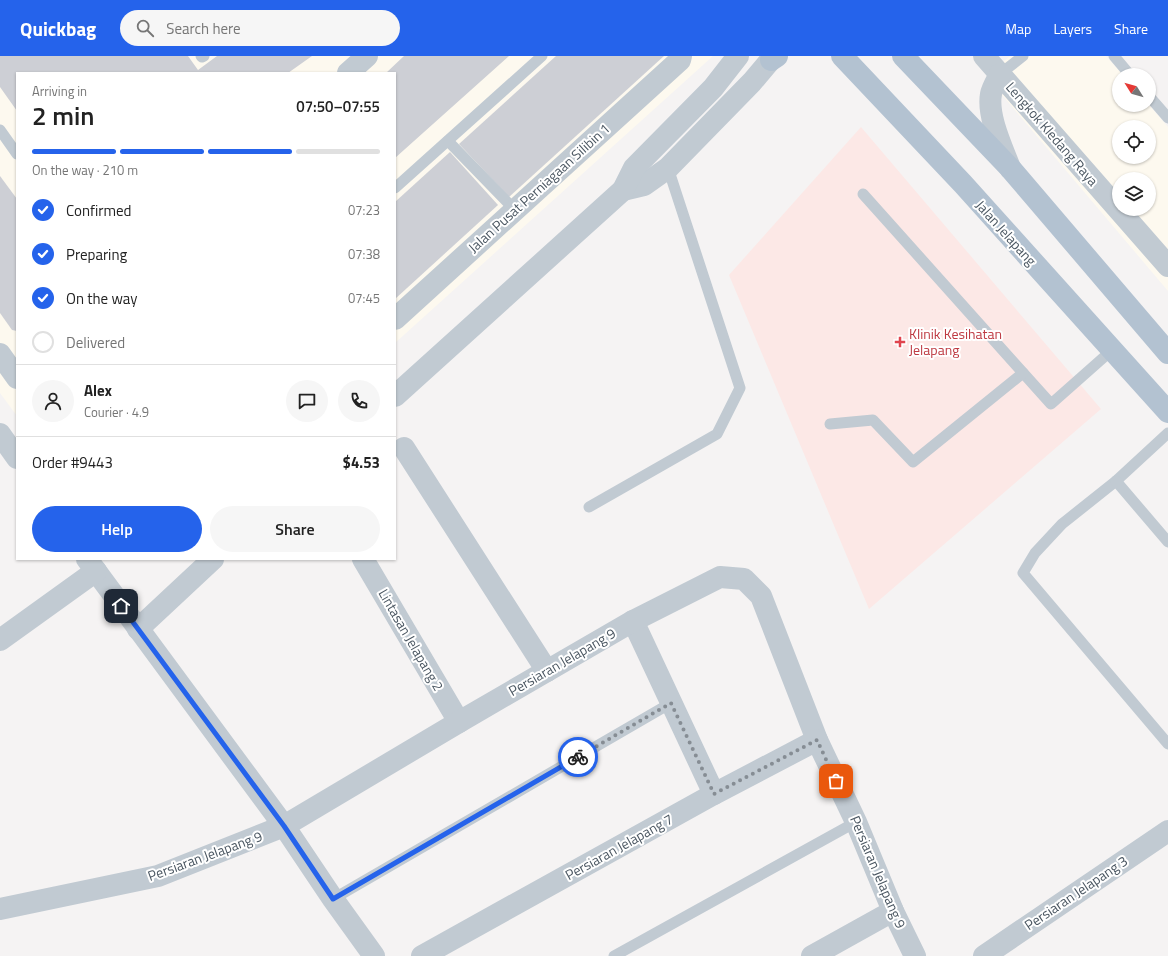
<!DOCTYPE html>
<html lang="en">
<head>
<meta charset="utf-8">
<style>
  :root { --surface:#fff; --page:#f6f6f6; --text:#222; --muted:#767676; --line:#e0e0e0; --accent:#2563eb }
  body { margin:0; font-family:"Titillium Web",sans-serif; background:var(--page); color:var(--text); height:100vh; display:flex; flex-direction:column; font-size:15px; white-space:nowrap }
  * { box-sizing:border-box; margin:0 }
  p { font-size:13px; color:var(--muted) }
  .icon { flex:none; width:22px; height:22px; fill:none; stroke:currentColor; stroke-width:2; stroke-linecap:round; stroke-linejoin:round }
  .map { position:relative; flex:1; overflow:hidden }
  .panel { position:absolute; left:16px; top:16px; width:380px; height:488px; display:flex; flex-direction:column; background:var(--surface); border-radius:0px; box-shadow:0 1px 3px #0004 }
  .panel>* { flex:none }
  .needle { width:26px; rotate:307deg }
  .controls { position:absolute; left:1112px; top:12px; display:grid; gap:8px }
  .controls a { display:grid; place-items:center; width:44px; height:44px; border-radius:50%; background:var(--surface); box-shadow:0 1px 3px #0004; font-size:20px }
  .pin { position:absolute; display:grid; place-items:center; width:34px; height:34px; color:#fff; margin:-17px; border-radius:8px; box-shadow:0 2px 6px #0006 }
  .courier { position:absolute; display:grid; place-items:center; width:40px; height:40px; margin:-20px; border:3px solid #2563eb; border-radius:50%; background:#fff; color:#222; box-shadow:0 1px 5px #0007 }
  .head em { font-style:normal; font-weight:600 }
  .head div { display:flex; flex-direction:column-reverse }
  .head { display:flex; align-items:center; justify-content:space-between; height:68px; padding:0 16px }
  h1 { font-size:26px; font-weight:600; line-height:30px }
  .bar { display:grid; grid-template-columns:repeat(4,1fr); gap:6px 4px; align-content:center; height:48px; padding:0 16px }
  .bar i { height:5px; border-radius:3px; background:var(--line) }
  .bar .active { background:var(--accent) }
  .bar p { grid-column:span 4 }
  .line { display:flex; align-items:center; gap:10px; padding:0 16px; border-top:1px solid var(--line) }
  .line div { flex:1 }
  .round { display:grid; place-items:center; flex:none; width:42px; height:42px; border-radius:21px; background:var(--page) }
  ol { padding:0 16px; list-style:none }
  li { display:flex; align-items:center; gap:12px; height:44px }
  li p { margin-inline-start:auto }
  li .icon { padding:4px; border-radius:50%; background:var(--accent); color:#fff; stroke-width:4 }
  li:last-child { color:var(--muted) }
  li i { width:22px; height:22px; border:2px solid var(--line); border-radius:50% }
  .primary-button { display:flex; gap:8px; margin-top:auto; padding:8px 16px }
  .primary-button a { flex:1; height:46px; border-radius:24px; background:var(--accent); color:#fff; font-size:16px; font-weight:600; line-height:46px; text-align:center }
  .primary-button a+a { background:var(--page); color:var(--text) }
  header { display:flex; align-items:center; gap:24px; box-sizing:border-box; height:56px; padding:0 20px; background:var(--accent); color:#fff }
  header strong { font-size:19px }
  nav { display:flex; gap:22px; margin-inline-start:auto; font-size:14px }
  .search { width:280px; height:36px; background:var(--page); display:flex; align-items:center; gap:10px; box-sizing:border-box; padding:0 14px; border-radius:22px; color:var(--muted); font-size:15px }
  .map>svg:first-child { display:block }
  .commercial { fill:#fdf9ef; fill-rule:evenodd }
  .medical { fill:#fce8e6 }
  .building { fill:#cdcfd5 }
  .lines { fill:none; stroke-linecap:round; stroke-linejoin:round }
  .lane { stroke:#c1cad2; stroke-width:11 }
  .street { stroke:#c1cad2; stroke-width:22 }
  .primary { stroke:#b3c2d1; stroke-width:22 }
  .done { stroke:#868d94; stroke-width:4; stroke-dasharray:0 7.2 }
  .route { stroke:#2563eb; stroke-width:5 }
  .health-dot { fill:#e0444e; stroke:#fff; stroke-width:1.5 }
  .labels { text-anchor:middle; stroke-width:4; stroke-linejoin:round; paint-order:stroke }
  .street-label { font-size:14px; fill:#4a5661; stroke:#fff }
  .health-label { font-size:14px; fill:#be3a42; stroke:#fff; text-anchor:start }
</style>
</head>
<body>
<header>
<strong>Quickbag</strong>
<div class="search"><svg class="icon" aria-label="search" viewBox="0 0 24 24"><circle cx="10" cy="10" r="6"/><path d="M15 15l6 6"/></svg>Search here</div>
<nav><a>Map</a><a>Layers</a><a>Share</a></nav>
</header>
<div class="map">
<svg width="1168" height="900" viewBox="0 0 1168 900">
  <rect width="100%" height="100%" fill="#f5f3f3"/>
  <!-- commercial -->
  <g class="commercial">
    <polygon points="0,0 713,0 395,287 395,17 17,17 17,360 0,337"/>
    <path d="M 1010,0 L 1106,0 L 1123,19 L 1119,19 L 1119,49 L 1149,49 L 1168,71 L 1168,235 L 986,20 ZM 1119,71 L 1149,71 L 1149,101 L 1119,101 ZM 1119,123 L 1149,123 L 1149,153 L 1119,153 Z"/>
  </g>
  <!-- medical -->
  <polygon class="medical" points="861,71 1101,353 869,553 729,219"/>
  <!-- building -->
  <g class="building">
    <polygon points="0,0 188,0 198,14 217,0 312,0 288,17 17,17 17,55 0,31"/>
    <polygon points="404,0 509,0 395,102 395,17 386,17"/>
    <polygon points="556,0 664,0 509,141 459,88"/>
    <polygon points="450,96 498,149 395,243 395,146"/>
    <polygon points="0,120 17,143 17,275 12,274 0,257"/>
  </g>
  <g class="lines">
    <!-- lane -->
    <g class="lane">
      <polyline points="201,0 202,1 204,0"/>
      <polyline points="1114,0 1130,19"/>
      <polyline points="1000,18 1023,0"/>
      <polyline points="1149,40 1168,62"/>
      <polyline points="0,74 17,98"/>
      <polyline points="448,85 515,154"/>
      <polyline points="395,132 542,0"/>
      <polyline points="863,138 1051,348 1112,294"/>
      <polyline points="830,368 873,364 913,406 1023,317"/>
      <polyline points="1168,377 1116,425 1062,468 1035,497 1023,517 1168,688"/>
      <polyline points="1116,425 1168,486"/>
      <polyline points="589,451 717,378 740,332 668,112"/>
      <polyline points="333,843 671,647"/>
      <polyline points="614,900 856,766"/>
    </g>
    <!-- street -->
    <g class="street">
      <polyline points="984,0 1168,210"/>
      <polyline points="348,17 367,0"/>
      <path d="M 1000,18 C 997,24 992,32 991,38 C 987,60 1002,91 1010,112"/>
      <polyline points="623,134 644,129 668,112 752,26 774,0"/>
      <polyline points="395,263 680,4 681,0"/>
      <polyline points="0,298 17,322"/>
      <polyline points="395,340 623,134 634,112 713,32 738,0"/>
      <polyline points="0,378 17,402"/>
      <polyline points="404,392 547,615"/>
      <polyline points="87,503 284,770 333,843 374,900"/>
      <polyline points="363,503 459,666"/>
      <polyline points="633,565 714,738"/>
      <polyline points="138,573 213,503"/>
      <polyline points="0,584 96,515"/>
      <polyline points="0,853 158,820 284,770 459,666 633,565 720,521 744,523 761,540 817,684 856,766 893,855 915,900"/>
      <polyline points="422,900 714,738 817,684"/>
      <polyline points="812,900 893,855"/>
      <polyline points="984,900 1168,775"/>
    </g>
    <!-- primary -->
    <g class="primary">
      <polyline points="842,0 963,128 1168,356"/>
      <polyline points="903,0 1010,112 1168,297"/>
      <polyline points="771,4 777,0"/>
    </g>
  </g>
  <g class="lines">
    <!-- done -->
    <polyline class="done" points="578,701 671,647 714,738 817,684 836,725"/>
    <!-- route -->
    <polyline class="route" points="121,550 284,770 333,843 578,701"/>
  </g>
  <!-- markers -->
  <path class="health-dot" d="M898 280h4v4h4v4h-4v4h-4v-4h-4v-4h4z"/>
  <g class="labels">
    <!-- street labels -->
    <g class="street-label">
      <text transform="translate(1052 78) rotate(49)" y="5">Lengkok Kledang Raya</text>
      <text transform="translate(539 132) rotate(-42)" y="5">Jalan Pusat Perniagaan Silibin 1</text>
      <text transform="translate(1006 177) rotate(48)" y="5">Jalan Jelapang</text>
      <text transform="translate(411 584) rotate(60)" y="5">Lintasan Jelapang 2</text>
      <text transform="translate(562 606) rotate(-30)" y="5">Persiaran Jelapang 9</text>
      <text transform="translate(619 791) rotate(-29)" y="5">Persiaran Jelapang 7</text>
      <text transform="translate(205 800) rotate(-20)" y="5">Persiaran Jelapang 9</text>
      <text transform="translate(878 816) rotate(67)" y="5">Persiaran Jelapang 9</text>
      <text transform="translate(1076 837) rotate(-34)" y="5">Persiaran Jelapang 3</text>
    </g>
    <!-- health labels -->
    <g class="health-label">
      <text x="909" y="283">Klinik Kesihatan<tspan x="909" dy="16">Jelapang</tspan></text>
    </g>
  </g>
</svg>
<div class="controls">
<a><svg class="needle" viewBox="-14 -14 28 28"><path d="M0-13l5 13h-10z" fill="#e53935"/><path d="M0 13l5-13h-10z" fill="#767676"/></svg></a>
<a><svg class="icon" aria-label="locate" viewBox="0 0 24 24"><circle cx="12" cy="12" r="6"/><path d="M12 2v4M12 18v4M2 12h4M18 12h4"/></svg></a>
<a><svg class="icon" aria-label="layers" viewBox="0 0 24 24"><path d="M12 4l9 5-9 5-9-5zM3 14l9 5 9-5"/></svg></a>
</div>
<div class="pin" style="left:836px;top:725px;background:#ea580c"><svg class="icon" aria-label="bag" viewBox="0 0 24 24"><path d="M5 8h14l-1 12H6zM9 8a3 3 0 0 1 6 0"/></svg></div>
<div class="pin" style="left:121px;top:550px;background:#1f2937"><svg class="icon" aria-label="home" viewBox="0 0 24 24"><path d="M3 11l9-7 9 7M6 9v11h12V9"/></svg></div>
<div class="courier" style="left:578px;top:701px"><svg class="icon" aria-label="bike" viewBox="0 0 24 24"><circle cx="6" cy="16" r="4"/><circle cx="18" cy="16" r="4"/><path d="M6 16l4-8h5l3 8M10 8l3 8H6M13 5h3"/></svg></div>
<section class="panel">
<div class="head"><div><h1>2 min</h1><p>Arriving in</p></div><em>07:50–07:55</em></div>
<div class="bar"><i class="active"></i><i class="active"></i><i class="active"></i><i></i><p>On the way · 210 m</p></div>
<ol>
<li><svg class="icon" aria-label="check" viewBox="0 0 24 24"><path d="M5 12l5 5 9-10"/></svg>Confirmed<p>07:23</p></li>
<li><svg class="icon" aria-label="check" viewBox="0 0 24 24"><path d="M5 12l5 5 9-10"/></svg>Preparing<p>07:38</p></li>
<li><svg class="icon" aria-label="check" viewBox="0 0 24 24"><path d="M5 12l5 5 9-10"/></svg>On the way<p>07:45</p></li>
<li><i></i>Delivered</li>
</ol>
<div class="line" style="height:72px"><a class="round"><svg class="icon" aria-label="person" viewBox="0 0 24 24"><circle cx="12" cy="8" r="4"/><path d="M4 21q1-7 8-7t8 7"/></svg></a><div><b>Alex</b><p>Courier · 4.9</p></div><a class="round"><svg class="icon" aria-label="chat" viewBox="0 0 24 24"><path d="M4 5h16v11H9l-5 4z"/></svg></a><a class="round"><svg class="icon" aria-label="phone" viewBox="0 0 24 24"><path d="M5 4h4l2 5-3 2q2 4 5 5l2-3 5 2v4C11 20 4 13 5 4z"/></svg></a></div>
<div class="line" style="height:52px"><div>Order #9443</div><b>$4.53</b></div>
<div class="primary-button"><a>Help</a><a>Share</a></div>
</section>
</div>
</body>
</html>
